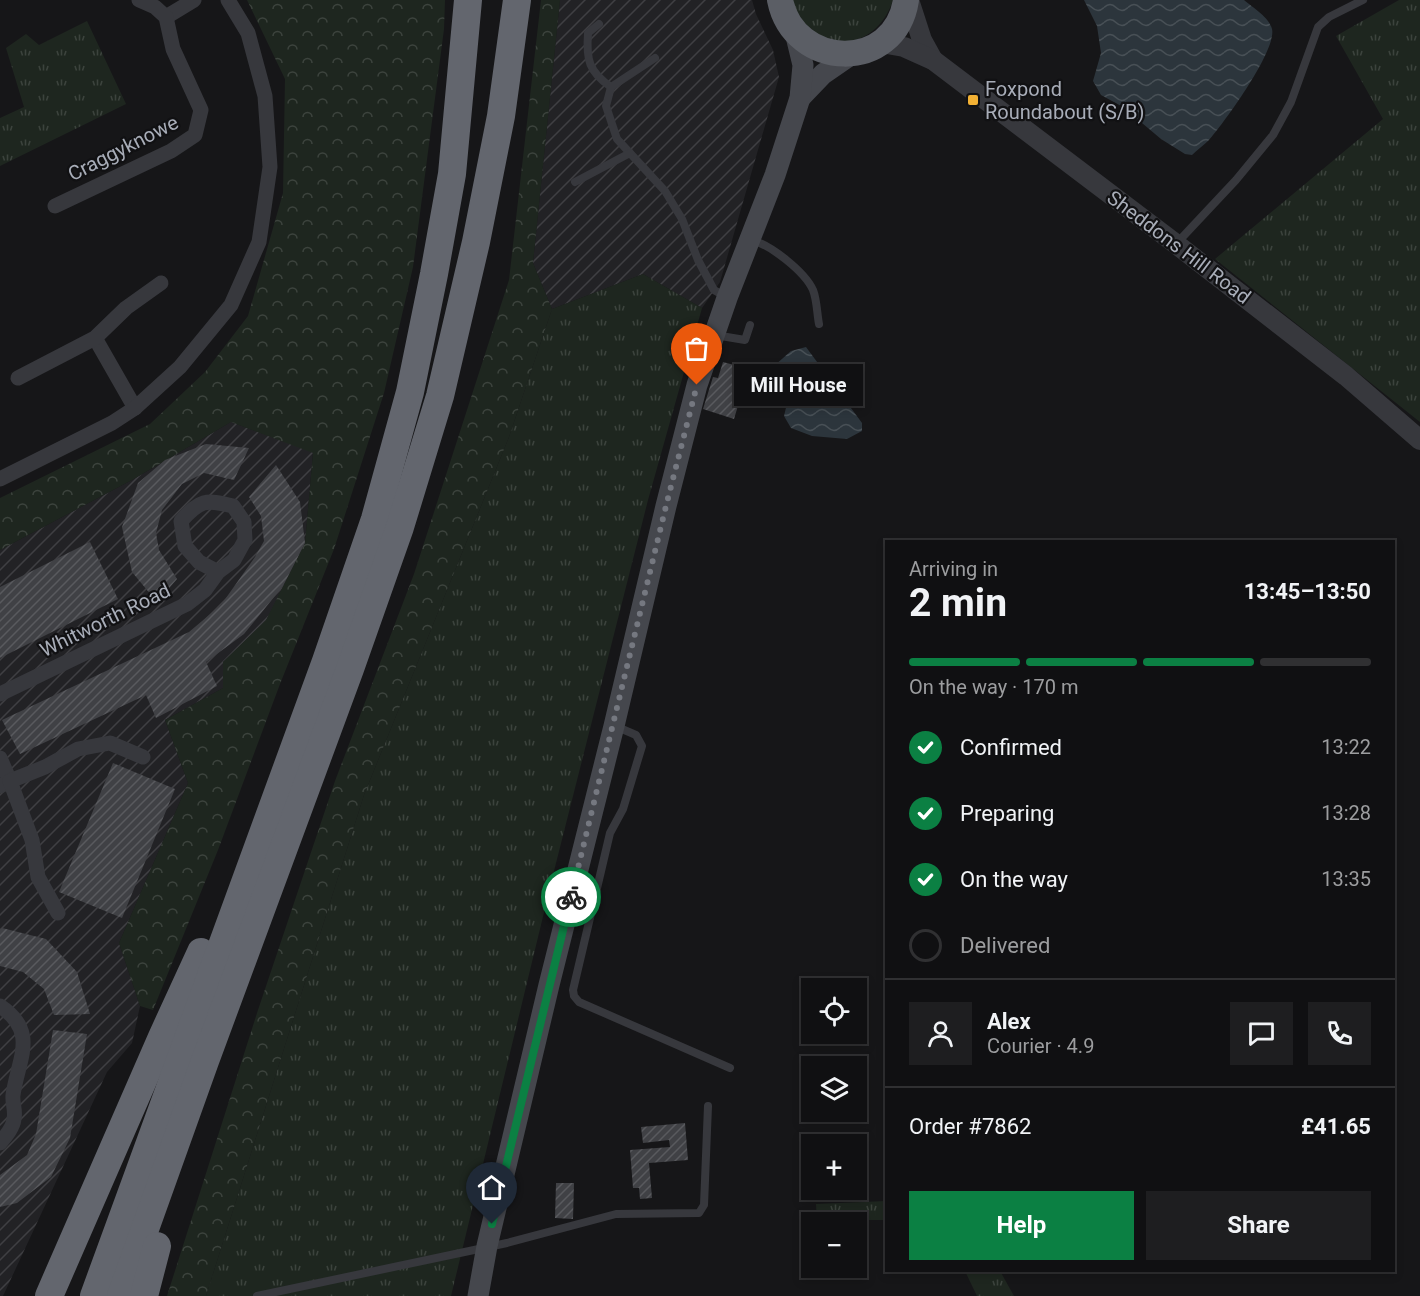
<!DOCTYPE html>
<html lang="en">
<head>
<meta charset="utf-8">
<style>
  :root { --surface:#101012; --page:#1e1e20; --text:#f1f3f6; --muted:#9c9d9f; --line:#303032; --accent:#0b8043 }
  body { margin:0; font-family:Roboto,sans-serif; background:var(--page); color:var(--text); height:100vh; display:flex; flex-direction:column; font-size:22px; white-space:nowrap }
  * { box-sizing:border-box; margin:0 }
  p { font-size:20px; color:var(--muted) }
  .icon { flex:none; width:33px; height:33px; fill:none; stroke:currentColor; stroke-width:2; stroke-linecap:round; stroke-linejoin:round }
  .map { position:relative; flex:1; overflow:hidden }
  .drawer { position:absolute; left:885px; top:540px; width:510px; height:732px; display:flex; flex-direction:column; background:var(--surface); border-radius:0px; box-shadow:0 3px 9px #0003,0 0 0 2px var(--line) }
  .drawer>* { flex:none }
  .tools { position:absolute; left:801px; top:978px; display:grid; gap:12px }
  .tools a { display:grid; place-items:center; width:66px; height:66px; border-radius:0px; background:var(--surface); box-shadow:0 3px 9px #0003,0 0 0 2px var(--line); font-size:30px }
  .pin { position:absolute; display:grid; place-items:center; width:51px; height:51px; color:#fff; margin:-62px -26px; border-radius:50% 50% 50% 0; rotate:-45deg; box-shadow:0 0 6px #0007 }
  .pin .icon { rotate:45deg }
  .courier { position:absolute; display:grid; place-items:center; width:60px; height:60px; margin:-30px; border:4px solid #0b8043; border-radius:50%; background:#fff; color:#222; box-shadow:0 2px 8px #0007 }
  .bubble { position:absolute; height:42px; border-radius:0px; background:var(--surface); box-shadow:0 3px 9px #0003,0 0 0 2px var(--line); font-size:20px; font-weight:700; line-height:42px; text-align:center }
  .head em { font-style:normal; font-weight:700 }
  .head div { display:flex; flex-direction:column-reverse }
  .head { display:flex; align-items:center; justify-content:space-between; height:102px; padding:0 24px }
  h1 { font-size:39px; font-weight:700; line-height:45px }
  .bar { display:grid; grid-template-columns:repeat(4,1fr); gap:9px 6px; align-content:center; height:72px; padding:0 24px }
  .bar i { height:8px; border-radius:4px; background:var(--line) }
  .bar .current { background:var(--accent) }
  .bar p { grid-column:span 4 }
  .line { display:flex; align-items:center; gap:15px; padding:0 24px; border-top:2px solid var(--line) }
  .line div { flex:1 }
  .round { display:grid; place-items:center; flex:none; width:63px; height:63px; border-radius:0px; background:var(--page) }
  ol { padding:0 24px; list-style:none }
  li { display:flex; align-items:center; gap:18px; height:66px }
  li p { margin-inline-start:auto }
  li .icon { padding:6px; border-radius:50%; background:var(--accent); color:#fff; stroke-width:4 }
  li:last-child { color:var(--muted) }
  li i { width:33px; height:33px; border:3px solid var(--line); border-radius:50% }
  .action { display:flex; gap:12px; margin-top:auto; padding:12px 24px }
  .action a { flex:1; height:69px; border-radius:0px; background:var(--accent); color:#fff; font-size:24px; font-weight:700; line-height:69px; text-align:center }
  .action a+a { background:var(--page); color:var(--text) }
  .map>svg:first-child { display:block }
  .industrial { fill:url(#industrial-furrows) }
  .grass { fill:url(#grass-tufts) }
  .forest { fill:url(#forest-crowns) }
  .water { fill:url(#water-waves) }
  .building { fill:url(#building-hatch) }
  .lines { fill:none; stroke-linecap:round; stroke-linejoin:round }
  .service { stroke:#37383d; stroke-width:8 }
  .minor { stroke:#37383d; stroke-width:15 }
  .tertiary { stroke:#37383d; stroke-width:20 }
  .secondary { stroke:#45474d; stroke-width:21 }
  .trunk { stroke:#5b5e65; stroke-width:26 }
  .motorway { stroke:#63666e; stroke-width:28 }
  .done { stroke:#757880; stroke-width:6; stroke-dasharray:0 10.8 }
  .route { stroke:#0b8043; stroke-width:8 }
  .poi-dot { fill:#f2b134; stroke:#111113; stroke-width:2 }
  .labels { text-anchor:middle; stroke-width:4.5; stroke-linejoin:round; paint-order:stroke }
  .poi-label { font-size:20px; fill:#a8adb8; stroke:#111113; text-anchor:start }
  .street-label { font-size:20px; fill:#a8adb8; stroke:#111113 }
</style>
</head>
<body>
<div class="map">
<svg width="1420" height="1296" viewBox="0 0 1420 1296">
  <defs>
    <pattern id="industrial-furrows" width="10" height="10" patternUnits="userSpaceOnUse" patternTransform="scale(1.5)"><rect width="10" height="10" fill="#222225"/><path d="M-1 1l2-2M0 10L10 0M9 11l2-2" fill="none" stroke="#3f3f43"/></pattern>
    <pattern id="grass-tufts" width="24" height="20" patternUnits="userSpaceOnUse" patternTransform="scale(1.5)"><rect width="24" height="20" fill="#1e261f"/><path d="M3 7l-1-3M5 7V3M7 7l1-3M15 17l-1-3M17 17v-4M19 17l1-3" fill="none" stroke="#3c433d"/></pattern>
    <pattern id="forest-crowns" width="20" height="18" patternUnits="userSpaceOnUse" patternTransform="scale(1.5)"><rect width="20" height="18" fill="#1e261f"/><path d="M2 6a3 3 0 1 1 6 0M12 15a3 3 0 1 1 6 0" fill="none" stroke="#3c433d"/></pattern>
    <pattern id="water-waves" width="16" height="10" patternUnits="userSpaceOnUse" patternTransform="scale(1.5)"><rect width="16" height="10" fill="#2c353c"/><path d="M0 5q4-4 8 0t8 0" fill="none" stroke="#485056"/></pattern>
    <pattern id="building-hatch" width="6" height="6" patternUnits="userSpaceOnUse" patternTransform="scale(1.5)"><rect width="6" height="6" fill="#404145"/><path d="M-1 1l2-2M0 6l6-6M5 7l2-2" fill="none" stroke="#595a5e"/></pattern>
  </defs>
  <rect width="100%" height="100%" fill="#161618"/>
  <!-- industrial -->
  <g class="industrial">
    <polygon points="560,0 752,0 756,14 773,50 779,77 720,282 702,308 643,274 552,309 533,263"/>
    <polygon points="231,422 313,452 305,543 266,621 223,662 223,688 165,720 188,783 119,943 140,1006 132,1043 107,1072 3,1296 0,1296 0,550 132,480"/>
  </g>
  <!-- grass -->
  <g class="grass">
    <path d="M 791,0 L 893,0 C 880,41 837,57 804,25 C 798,19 795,8 791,0 Z"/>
    <polygon points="1399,0 1420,0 1420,422 1215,259 1383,119 1336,36"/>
    <polygon points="87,21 126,104 0,166 0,118 24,107 6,48 26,34 39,45"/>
    <polygon points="643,274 702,308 648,500 555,867 451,1296 206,1296 364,795 509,437 552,309"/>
    <polygon points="886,1201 886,1220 817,1220 816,1204"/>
    <polygon points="965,1271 1000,1271 1014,1296 977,1296"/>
  </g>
  <!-- forest -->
  <g class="forest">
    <polygon points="247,0 445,0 444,29 413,267 384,393 334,549 280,684 218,850 153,1010 140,1006 119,943 188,783 165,720 223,688 223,662 266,620 305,543 313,453 231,422 132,480 0,550 0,498 150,424 205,372 248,316 283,193 285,79"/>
    <polygon points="541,0 560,0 533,263 552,309 509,437 364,795 206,1296 167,1296 258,1010 335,781 414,574 509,280"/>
  </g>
  <!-- water -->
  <g class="water">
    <path d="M 1084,0 L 1244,0 C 1253,8 1269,17 1272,29 C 1277,50 1224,123 1209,140 C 1204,145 1197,150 1192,155 L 1185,154 L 1161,139 L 1123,107 L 1101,95 L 1093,81 L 1101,53 L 1097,26 Z"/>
    <polygon points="806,347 862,423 862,431 847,439 812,436 791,428 784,416 790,391 774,366 791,351"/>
  </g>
  <!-- building -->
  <g class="building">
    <polygon points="723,362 749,369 734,419 703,409 713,377 718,378"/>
    <polygon points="206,444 249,448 234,480 204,473 182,484 162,510 156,533 159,550 177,579 157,602 132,572 122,527 138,483 165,460"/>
    <polygon points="276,465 300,502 305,543 283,586 244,634 206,662 217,686 156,718 146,695 20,754 2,720 189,632 221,605 255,557 264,541 261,516 249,497"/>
    <polygon points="90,542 118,599 0,658 0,587"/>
    <polygon points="113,763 175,789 122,918 59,892"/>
    <polygon points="2,928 46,939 77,972 90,1014 54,1015 44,989 23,972 0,966 0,929"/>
    <polygon points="53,1030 87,1034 70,1138 51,1177 17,1203 0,1207 0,1175 27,1155 36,1134"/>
    <polygon points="685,1123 688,1160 649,1163 652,1198 640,1199 639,1188 633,1188 630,1150 670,1147 669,1140 643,1143 641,1127"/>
    <polygon points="556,1183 574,1183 573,1219 555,1218"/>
  </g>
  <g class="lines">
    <!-- service -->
    <g class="service">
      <path d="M 599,24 L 588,33 C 586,60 589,72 611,87"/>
      <polyline points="655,58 611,87 606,106 617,139 665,191 682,219 698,260 714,290 726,297"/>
      <polyline points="575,182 630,153"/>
      <path d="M 751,240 C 770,244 805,272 813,290 C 817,300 817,314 819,324"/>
      <polyline points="1176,244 1236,180 1273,135 1291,102 1318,27 1329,17 1363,0"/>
      <polyline points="715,335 745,340 750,325"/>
      <polyline points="615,726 636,735 642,746 623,809 610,833 573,990 574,996 579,1002 730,1068"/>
      <polyline points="257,1296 507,1243 616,1214 699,1213 704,1205 708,1106"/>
    </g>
    <!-- minor -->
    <g class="minor">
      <polyline points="166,17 194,0"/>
      <polyline points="55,206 171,151 195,135 201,110 173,49 166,17 155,7 139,0"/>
      <polyline points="95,338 135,408"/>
      <polyline points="18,378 95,338 126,308 161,283"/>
      <polyline points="0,479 112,423 135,408 180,367 231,305 259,242 270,167 265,96 248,33 228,0"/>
      <path d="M 0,694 L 187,604 L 205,590 L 218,572 L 234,560 L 245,540 L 244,522 L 233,506 C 205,499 200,500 181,521 L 185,546 L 199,562 L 218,572"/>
      <polyline points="0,758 10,781 0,786"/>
      <polyline points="58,913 38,877 32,840 10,781 45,767 78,749 110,743 143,757"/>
      <path d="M 0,1006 C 39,1032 18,1059 13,1095 C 12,1103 16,1111 14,1119 C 13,1128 6,1136 0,1143"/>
    </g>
    <!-- tertiary -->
    <g class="tertiary">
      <polyline points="909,0 922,40 933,60"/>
      <polyline points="881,43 904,47 933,60 1176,244 1346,376 1420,440"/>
    </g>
    <!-- secondary -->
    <g class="secondary">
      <polyline points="800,98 823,74 852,54"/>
      <polyline points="478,1296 487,1246 549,985 614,726 666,506 697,385 727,298 775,175 800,98 803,65 795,32"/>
    </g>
    <!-- trunk -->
    <path class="trunk" d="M 780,0 C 794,70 895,73 906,0"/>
    <!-- motorway -->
    <g class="motorway">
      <polyline points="49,1296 162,1037 201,952"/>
      <polyline points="94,1296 326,661 375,519 410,392 434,274 452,174 468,0"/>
      <polyline points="121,1296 205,1061 350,669 400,527 440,396 476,242 501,116 517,0"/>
      <polyline points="144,1296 157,1246"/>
    </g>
  </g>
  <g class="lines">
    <!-- done -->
    <polyline class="done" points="571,897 666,506 697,385"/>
    <!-- route -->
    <polyline class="route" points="492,1224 571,897"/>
  </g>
  <!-- markers -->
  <rect class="poi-dot" x="967" y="94" width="12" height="12" rx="3"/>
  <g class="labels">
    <!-- poi labels -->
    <g class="poi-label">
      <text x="985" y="96">Foxpond<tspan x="985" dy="23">Roundabout (S/B)</tspan></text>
    </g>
    <!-- street labels -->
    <g class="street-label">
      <text transform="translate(123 148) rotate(-27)" y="7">Craggyknowe</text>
      <text transform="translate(1179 247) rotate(37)" y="7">Sheddons Hill Road</text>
      <text transform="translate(105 620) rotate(-26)" y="7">Whitworth Road</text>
    </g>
  </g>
</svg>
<div class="tools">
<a><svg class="icon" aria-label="locate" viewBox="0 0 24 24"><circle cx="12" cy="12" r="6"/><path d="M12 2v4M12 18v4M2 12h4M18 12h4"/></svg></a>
<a><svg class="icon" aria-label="layers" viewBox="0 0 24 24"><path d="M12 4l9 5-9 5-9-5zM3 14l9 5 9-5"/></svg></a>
<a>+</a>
<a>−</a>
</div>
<div class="pin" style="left:697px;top:385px;background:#ea580c"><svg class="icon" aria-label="bag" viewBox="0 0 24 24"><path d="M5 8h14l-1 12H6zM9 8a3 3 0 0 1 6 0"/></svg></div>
<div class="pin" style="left:492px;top:1224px;background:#1f2937"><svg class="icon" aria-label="home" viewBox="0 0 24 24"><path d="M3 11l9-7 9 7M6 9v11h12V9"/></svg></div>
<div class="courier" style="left:571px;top:897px"><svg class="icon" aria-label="bike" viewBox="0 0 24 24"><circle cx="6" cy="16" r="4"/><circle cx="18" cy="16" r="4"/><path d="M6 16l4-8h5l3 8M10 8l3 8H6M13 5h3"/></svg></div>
<div class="bubble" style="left:734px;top:364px;width:129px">Mill House</div>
<section class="drawer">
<div class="head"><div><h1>2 min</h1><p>Arriving in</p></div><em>13:45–13:50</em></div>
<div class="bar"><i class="current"></i><i class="current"></i><i class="current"></i><i></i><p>On the way · 170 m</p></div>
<ol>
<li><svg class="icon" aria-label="check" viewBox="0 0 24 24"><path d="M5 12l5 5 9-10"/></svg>Confirmed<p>13:22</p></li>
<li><svg class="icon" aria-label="check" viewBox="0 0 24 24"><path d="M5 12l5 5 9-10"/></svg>Preparing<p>13:28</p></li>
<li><svg class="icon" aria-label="check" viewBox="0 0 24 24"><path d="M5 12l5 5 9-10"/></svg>On the way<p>13:35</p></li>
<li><i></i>Delivered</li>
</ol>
<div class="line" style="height:108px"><a class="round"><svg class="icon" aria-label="person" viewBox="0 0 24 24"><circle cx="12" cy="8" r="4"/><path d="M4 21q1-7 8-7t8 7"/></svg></a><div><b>Alex</b><p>Courier · 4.9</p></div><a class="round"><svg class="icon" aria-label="chat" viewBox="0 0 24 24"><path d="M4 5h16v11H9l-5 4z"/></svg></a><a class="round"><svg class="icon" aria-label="phone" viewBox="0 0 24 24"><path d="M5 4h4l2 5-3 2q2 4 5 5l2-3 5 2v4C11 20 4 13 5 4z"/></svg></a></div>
<div class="line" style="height:78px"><div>Order #7862</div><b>£41.65</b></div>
<div class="action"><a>Help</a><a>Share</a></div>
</section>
</div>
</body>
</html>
